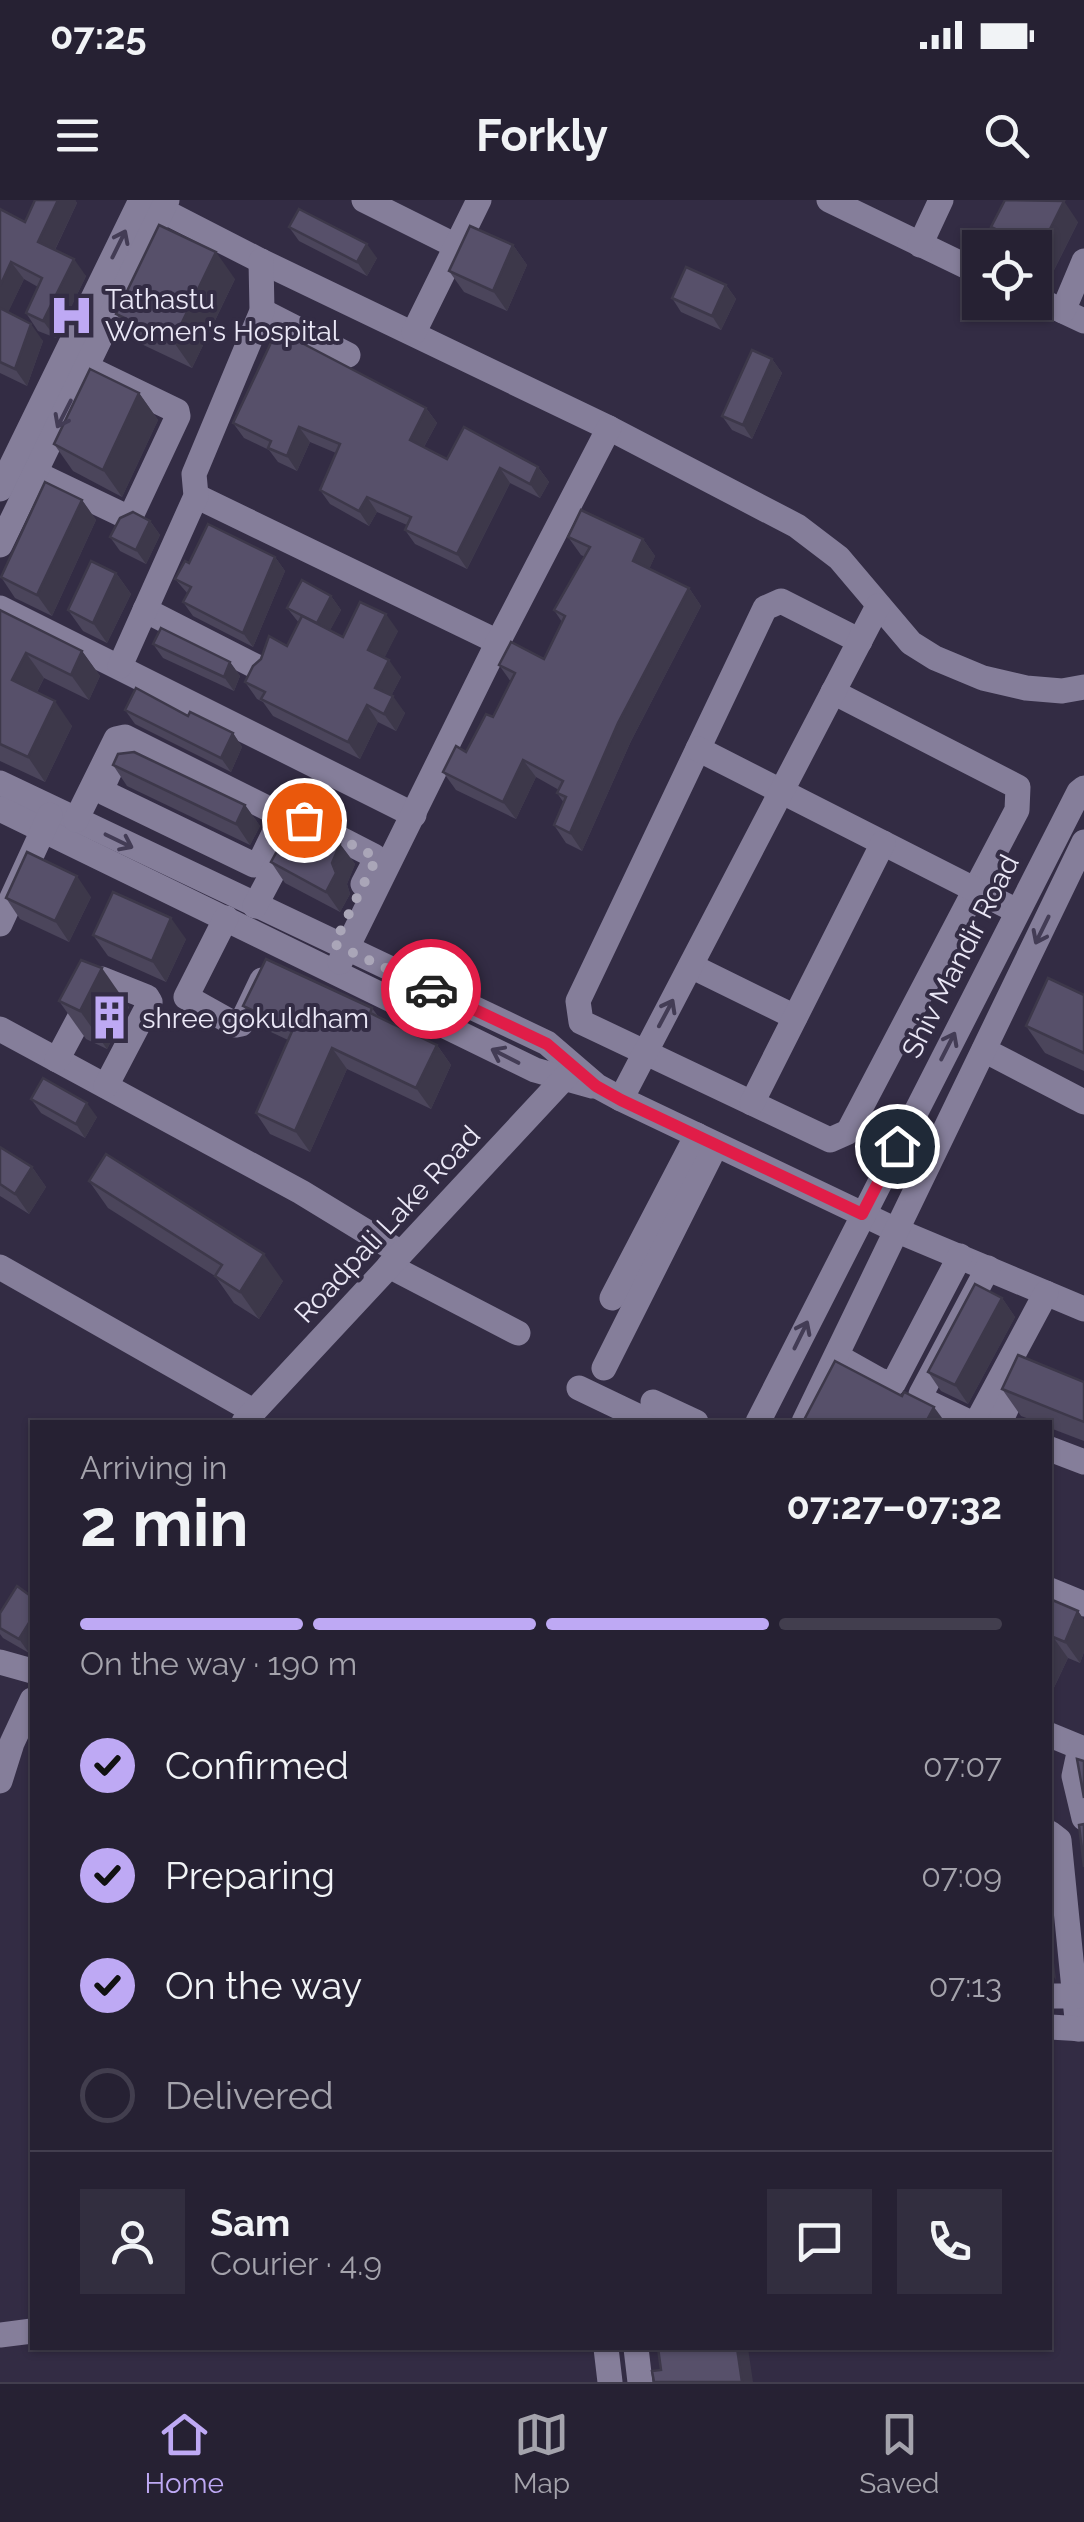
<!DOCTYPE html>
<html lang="en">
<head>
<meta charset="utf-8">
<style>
  :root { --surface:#262133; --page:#322e3f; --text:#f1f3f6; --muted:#a4a3ac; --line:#423e4e; --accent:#bea9f4 }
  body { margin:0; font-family:Raleway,sans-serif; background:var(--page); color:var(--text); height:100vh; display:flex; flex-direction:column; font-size:38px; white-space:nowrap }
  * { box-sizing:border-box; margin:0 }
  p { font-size:32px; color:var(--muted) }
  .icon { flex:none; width:55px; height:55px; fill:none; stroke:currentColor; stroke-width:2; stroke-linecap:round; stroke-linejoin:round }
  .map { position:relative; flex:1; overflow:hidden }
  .details { position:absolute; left:30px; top:1220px; width:1022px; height:930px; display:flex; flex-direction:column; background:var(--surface); border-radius:0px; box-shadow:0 2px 8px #0004,0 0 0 2px var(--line) }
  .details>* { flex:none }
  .fabs { position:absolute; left:962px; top:30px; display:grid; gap:20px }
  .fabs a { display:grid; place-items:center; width:90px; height:90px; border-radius:0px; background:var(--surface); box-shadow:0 2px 8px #0004,0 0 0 2px var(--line); font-size:50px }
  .pin { position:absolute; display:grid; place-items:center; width:85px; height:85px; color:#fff; margin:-42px; border:5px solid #fff; border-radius:50%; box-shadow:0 2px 10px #0007 }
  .courier { position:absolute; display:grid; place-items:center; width:100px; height:100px; margin:-50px; border:8px solid #e11d48; border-radius:50%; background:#fff; color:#222; box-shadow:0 2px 12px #0007 }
  .headline em { font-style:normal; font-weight:700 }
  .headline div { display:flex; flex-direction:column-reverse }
  .headline { display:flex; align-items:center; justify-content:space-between; height:170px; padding:0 50px }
  h1 { font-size:65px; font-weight:700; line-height:75px }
  .bar { display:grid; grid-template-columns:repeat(4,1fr); gap:15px 10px; align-content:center; height:120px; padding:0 50px }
  .bar i { height:12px; border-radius:8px; background:var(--line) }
  .bar .current { background:var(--accent) }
  .bar p { grid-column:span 4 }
  .line { display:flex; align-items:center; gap:25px; padding:0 50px; border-top:2px solid var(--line) }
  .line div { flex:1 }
  .round { display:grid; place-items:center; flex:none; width:105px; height:105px; border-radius:0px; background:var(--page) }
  ol { padding:0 50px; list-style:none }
  li { display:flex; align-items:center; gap:30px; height:110px }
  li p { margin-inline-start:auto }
  li .icon { padding:10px; border-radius:50%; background:var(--accent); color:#111; stroke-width:4 }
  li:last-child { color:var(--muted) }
  li i { width:55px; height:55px; border:5px solid var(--line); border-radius:50% }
  .status { display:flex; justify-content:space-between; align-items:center; height:70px; padding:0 50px; background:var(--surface); direction:ltr }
  .status svg { height:28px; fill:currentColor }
  header { display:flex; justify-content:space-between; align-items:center; height:130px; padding:0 50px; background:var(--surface); font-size:45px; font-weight:700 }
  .menu { display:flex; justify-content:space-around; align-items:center; height:140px; border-top:2px solid var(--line); background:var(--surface); font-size:28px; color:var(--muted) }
  .menu a { display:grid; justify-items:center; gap:5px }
  .menu .current { color:var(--accent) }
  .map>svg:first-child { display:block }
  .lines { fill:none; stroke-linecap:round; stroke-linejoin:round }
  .minor { stroke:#857e9a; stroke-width:25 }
  .wall { fill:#4b455b }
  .shaded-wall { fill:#3d384a }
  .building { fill:#57506a; stroke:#3d384a; stroke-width:2.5 }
  .oneway { stroke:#433c55 }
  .done { stroke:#aaa6b8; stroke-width:10; stroke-dasharray:0 18 }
  .route { stroke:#e11d48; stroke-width:12 }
  .labels { text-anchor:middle; stroke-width:8; stroke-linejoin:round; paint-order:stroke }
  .poi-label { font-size:28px; fill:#eae7f6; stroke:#332c44; text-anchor:start }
  .street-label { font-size:28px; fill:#eae7f6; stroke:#332c44 }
</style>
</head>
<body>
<div class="status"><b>07:25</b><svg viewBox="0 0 49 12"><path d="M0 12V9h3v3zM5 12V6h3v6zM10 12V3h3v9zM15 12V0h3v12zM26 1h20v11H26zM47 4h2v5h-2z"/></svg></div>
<header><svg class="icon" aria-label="menu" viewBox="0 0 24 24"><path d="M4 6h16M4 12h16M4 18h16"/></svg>Forkly<svg class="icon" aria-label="search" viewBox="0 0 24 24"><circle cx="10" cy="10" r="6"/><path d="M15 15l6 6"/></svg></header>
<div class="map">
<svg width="1084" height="2182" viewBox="0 0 1084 2182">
  <rect width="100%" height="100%" fill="#332c44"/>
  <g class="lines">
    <!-- minor -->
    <g class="minor">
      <polyline points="142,0 261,61 609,228 797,326 839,358 911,443 935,458 983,478 1026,488 1062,491 1084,487"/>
      <polyline points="364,0 456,46"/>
      <polyline points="829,0 980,73"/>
      <polyline points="920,45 941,0"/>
      <polyline points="1035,98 1084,121"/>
      <polyline points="262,111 348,155"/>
      <polyline points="1063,111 1084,61"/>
      <polyline points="414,132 479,0"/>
      <polyline points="35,273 125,316 132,314 178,216 177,211 88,168"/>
      <polyline points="0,289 141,0"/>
      <polyline points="196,296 498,442"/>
      <polyline points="0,345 167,0"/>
      <polyline points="0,408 414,615"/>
      <polyline points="145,410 259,468"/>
      <polyline points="120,466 196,296 194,274 262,111 261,61"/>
      <polyline points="833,492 1018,587 1017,610 848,932 830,940 581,822 578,801 765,408 781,401 860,441"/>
      <polyline points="698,549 1017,711"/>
      <polyline points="0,583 547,843 597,886 621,899 898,1031 1084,1109"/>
      <polyline points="0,609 535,870 592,886"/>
      <polyline points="76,620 116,539 125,537 277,613 280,621 260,662 254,665 105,593 102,588 117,555 121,552 138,560"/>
      <polyline points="255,706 300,621 304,620 374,656 376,659 363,684"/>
      <polyline points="226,718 186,797 236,825 241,824 262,780"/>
      <polyline points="0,724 50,615"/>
      <polyline points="340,762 498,442 609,228"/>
      <polyline points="691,766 795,817"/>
      <polyline points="0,829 301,992 401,1053"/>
      <polyline points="984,850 1084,902"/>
      <polyline points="57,860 99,781 102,779 147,797 150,802 106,886"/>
      <polyline points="621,899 878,406"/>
      <polyline points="752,903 883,643"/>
      <polyline points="389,1066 518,1133"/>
      <polyline points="0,1067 253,1211"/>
      <polyline points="612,1098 697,935"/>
      <polyline points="838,1157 879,1180 893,1184 960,1056"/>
      <polyline points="604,1168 716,945"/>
      <polyline points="579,1188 650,1222"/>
      <polyline points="653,1202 696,1222"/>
      <polyline points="244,1222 571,871"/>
      <polyline points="758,1222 1079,592 1084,588"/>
      <polyline points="804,1222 1084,642"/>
      <polyline points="969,1222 923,1200 921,1194 988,1068"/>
      <polyline points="977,1222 1046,1093"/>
      <polyline points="1000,1222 1023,1173"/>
      <polyline points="1050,1249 1084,1262"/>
      <polyline points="1050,1390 1084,1404"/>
      <polyline points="0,1462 32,1471"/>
      <polyline points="1050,1535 1084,1549"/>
      <polyline points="1080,1548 1074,1576 1084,1618"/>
      <polyline points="0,1581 12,1543 32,1500"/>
      <polyline points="1050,1633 1059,1640 1078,1829"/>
      <polyline points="1050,1796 1077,1796"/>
      <polyline points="1050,1827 1084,1829"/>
      <polyline points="0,2135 32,2131"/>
      <polyline points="606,2148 610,2182"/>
      <polyline points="636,2148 640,2182"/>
    </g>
  </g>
  <!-- wall -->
  <g class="wall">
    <polygon points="35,0 75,0 77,3 55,50 86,76 56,138 38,131 26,113 38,87 24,79 8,112 43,141 27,186 0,173 0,9 25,22"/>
    <polygon points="1078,22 1053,72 1035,62 1035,48 1005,48 991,27"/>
    <polygon points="289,27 377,58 367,76 299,41"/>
    <polygon points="513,45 527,65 507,111 464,92 449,71"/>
    <polygon points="235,79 192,168 135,141 116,114"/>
    <polygon points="726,85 736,99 721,130 681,112 672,98"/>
    <polygon points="772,159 782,173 752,239 732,230 722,216"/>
    <polygon points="139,193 158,220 122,297 73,271 54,244"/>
    <polygon points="426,208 437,223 424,247 447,259 538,267 549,282 540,298 510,283 467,369 415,344 405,330 407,325 377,312 369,326 330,304 320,290 336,253 310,242 297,271 278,262 269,250 244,238 233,223"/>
    <polygon points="82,300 96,320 52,416 15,398 1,377"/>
    <polygon points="150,321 160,335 146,364 120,351 110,337"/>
    <polygon points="568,337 643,339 655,356 649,369 689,388 701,406 631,541 582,651 566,643 554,625 564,603 557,593 559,590 536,577 516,619 456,590 443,572 466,552 493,517 511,482 499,465 544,459 562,422 554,410 585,357 581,355"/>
    <polygon points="275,357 285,371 253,447 193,416 183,402 188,394 175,379 189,363"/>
    <polygon points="116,373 131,394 107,443 83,431 68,410"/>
    <polygon points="331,396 341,410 330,430 343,437 398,431 384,458 401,477 391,496 405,513 396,531 378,522 360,559 273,516 263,502 257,499 245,482 287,446 299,423 287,408"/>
    <polygon points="0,410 82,451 100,476 89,500 44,478 37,492 72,526 45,582 0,561"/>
    <polygon points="153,444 230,462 240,476 234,491 163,458"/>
    <polygon points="125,510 188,516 233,533 242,547 231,572 135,524"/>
    <polygon points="113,565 245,605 260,626 250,645 127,586"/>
    <polygon points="340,644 355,664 347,684 350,694 340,712 285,683 271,662"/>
    <polygon points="91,697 69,742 20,719 6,698"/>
    <polygon points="93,735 186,739 166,782 108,756"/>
    <polygon points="1084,795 1084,871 1045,853 1026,826"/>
    <polygon points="59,801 129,807 107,849 86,839"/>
    <polygon points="243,806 372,808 378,816 437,845 451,865 431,909 347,869 310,952 270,934 256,913 288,840 258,826"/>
    <polygon points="31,899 97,917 85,938 41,913"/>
    <polygon points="0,947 32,967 46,987 29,1014 0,996"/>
    <polygon points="89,981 283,1081 259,1119 234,1103 215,1076 108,1008"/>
    <polygon points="1002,1098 1015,1117 968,1204 941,1191 928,1172"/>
    <polygon points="1084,1182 1084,1241 1050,1228 1050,1222 1037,1222 1021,1216 1002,1189"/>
    <polygon points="17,1386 29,1453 3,1438 0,1434 0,1413"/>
    <polygon points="1050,1399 1078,1411 1084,1420 1084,1452 1080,1463 1068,1458 1050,1496"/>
  </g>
  <!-- shaded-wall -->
  <g class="shaded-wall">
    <polygon points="58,0 75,0 77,3 50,60 38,42"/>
    <polygon points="1064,1 1078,22 1053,72 1039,51"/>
    <polygon points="367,44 377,58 367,76 357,62"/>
    <polygon points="513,45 527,65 507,111 493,91"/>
    <polygon points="216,52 235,79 192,168 173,141"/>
    <polygon points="74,59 86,76 56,138 43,121"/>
    <polygon points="11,62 24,79 4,121 0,115 0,86"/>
    <polygon points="726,85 736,99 721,130 712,116"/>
    <polygon points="31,124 43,141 27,186 15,169"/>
    <polygon points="772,159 782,173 752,239 743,225"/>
    <polygon points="139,193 158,220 122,297 103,270"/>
    <polygon points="426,208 437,223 420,254 410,240"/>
    <polygon points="299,227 310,242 297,271 287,256"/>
    <polygon points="538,267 549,282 540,298 530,284"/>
    <polygon points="500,268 510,283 467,369 457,354"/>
    <polygon points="367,297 377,312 369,326 359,311"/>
    <polygon points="82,300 96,320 52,416 37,395"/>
    <polygon points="150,321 160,335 146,364 136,350"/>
    <polygon points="643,339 655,356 645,379 633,361"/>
    <polygon points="275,357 285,371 253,447 243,433"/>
    <polygon points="116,373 131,394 107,443 93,423"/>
    <polygon points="689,388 701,406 631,541 582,651 570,633 618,523"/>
    <polygon points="331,396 341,410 326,438 317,424"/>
    <polygon points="386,414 398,431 380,467 368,450"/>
    <polygon points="82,451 100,476 89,500 71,475"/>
    <polygon points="26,453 44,478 30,505 12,480"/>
    <polygon points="389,460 401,477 387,504 375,488"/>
    <polygon points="230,462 240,476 234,491 224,477"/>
    <polygon points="393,496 405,513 396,531 384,514"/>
    <polygon points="55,501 72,526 45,582 28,557"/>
    <polygon points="367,505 378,522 360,559 348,542"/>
    <polygon points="233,533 242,547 231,572 221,558"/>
    <polygon points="523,560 536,577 516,619 503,602"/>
    <polygon points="245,605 260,626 250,645 236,624"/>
    <polygon points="340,644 355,664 347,684 350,694 340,712 326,692 332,663"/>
    <polygon points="77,676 91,697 69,742 55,721"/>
    <polygon points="171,718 186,739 166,782 152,761"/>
    <polygon points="102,768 129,807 107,849 80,811"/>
    <polygon points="437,845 451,865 431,909 416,888"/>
    <polygon points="332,848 347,869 310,952 295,931"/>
    <polygon points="87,903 97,917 85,938 76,924"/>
    <polygon points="32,967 46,987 29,1014 15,994"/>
    <polygon points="264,1054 283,1081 259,1119 240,1092"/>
    <polygon points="1002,1098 1015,1117 968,1204 955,1185"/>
    <polygon points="934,1207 945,1222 926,1222"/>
    <polygon points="1078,1411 1084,1420 1084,1452 1080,1463 1065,1442"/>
    <polygon points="32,1418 32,1447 29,1453 19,1439"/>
    <polygon points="1053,1437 1068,1458 1050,1496 1050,1444"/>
    <polygon points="1050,1727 1056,1780 1050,1772"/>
    <polygon points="737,2148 748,2148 753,2182 742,2182"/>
  </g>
  <!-- building -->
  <g class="building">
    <polygon points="35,0 58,0 38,42 74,59 43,121 26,113 42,78 11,62 0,86 0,9 25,22"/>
    <polygon points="1005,0 1064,1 1039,51 1035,48 991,27"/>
    <polygon points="299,9 367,44 357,62 289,27"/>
    <polygon points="159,25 216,52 173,141 116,114"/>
    <polygon points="470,26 513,45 493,91 449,71"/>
    <polygon points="686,67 726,85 712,116 672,98"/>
    <polygon points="0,108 31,124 15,169 0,162"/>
    <polygon points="277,130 426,208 410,240 447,259 464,227 538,267 530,284 500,268 457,354 405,330 411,317 367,297 359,311 320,290 340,244 299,227 287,256 268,248 271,241 233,223"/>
    <polygon points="752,150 772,159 743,225 722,216"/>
    <polygon points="90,169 139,193 103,270 54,244"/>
    <polygon points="45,282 82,300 37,395 1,377"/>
    <polygon points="581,310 643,339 633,361 689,388 618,523 570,633 554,625 566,597 557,593 563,581 523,560 503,602 443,572 456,546 466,552 486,514 493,517 515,473 499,465 511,442 544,459 565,416 554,410 590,347 568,337"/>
    <polygon points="133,312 150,321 136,350 110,337 120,318"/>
    <polygon points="208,324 275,357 243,433 183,402 191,387 175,379 185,361 189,363"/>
    <polygon points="91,361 116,373 93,423 68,410"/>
    <polygon points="302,380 331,396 317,423 287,408"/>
    <polygon points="360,402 386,414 368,450 389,460 375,488 393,496 384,514 367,505 348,542 261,499 265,492 245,482 253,466 261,459 269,436 287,446 302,416 343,437"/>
    <polygon points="0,410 82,451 71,475 26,453 12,480 55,501 28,557 0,544"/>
    <polygon points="161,428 230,462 224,477 153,444"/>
    <polygon points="136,488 188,516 190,512 233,533 221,558 125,510"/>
    <polygon points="134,552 245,605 236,624 113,565 118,554"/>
    <polygon points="294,620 340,644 332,663 336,673 326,692 271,662"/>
    <polygon points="27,652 77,676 55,721 6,698"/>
    <polygon points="113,692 171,718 152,761 93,735"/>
    <polygon points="266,759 372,808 370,813 437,845 416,888 332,848 295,931 256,913 293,829 243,806"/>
    <polygon points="81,760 102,768 80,811 59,801"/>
    <polygon points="1048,778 1084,795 1084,853 1026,826"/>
    <polygon points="43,878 87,903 76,924 31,899"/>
    <polygon points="0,947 32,967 15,994 0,984"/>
    <polygon points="106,954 264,1054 240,1092 215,1076 222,1065 89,981"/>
    <polygon points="975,1084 1002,1098 955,1185 928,1172"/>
    <polygon points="1018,1155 1084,1182 1084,1222 1002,1189"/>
    <polygon points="835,1161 902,1196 904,1192 934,1207 926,1222 803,1222"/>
    <polygon points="17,1386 32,1397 32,1418 19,1439 0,1428 0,1413"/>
    <polygon points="1050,1399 1078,1411 1065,1442 1053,1437 1050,1444"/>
    <polygon points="1077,1559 1084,1561 1084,1598"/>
    <polygon points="1084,1624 1084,1667 1079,1625"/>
    <polygon points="658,2148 737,2148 742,2182 654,2182 652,2171 661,2170"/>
  </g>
  <!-- one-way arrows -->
  <defs><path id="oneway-shaft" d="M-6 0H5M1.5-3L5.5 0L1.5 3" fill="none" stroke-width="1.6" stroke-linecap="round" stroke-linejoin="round" transform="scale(2.5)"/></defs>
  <g class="oneway">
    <use href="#oneway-shaft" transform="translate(119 44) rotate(-64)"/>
    <use href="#oneway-shaft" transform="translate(64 214) rotate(117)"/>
    <use href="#oneway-shaft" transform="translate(119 641) rotate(26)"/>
    <use href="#oneway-shaft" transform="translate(1042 730) rotate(116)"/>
    <use href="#oneway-shaft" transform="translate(666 813) rotate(-62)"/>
    <use href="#oneway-shaft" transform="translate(948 846) rotate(-63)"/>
    <use href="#oneway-shaft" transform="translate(505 856) rotate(-153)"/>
    <use href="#oneway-shaft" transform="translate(801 1135) rotate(-64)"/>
  </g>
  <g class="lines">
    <!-- done -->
    <polyline class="done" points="304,620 374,656 376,659 334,744 431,789"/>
    <!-- route -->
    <polyline class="route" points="431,789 547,844 596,886 621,900 862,1014 897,946"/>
  </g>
  <!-- icons -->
  <defs>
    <symbol id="hospital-bare" viewBox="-9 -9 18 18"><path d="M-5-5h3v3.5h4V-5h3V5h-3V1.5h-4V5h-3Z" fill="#bea9f4" stroke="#332c44" stroke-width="2.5" paint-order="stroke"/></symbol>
    <symbol id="building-bare" viewBox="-9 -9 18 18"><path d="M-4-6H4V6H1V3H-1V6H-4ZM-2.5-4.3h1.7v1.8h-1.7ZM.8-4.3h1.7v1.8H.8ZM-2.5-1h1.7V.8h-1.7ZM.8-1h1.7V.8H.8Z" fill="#bea9f4" stroke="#332c44" stroke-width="2.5" paint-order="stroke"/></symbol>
  </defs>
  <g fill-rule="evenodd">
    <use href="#hospital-bare" x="40" y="84" width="63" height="63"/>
    <use href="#building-bare" x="78" y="786" width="63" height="63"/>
  </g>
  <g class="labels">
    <!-- poi labels -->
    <g class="poi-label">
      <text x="105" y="109">Tathastu<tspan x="105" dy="32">Women's Hospital</tspan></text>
      <text x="142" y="828">shree gokuldham</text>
    </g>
    <!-- street labels -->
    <g class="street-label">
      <text transform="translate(960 756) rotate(-63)" y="10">Shiv Mandir Road</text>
      <text transform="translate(387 1024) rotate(-47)" y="10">Roadpali Lake Road</text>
    </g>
  </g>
</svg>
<div class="fabs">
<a><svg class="icon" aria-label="locate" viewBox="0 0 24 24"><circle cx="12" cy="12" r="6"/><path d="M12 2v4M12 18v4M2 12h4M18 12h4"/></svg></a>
</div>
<div class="pin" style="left:304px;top:620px;background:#ea580c"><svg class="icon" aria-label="bag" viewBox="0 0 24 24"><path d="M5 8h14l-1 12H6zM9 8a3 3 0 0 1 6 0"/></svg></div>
<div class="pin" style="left:897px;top:946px;background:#1f2937"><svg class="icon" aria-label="home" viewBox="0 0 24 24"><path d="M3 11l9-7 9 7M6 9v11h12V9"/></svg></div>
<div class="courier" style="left:431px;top:789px"><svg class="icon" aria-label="car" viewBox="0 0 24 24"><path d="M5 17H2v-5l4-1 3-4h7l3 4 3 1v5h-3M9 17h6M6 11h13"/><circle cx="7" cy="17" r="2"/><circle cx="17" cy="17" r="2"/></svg></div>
<section class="details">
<div class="headline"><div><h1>2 min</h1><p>Arriving in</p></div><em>07:27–07:32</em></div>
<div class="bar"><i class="current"></i><i class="current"></i><i class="current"></i><i></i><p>On the way · 190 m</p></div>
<ol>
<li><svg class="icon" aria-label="check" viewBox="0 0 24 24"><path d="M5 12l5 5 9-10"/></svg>Confirmed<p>07:07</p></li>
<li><svg class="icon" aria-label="check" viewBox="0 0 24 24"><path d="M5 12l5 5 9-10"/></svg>Preparing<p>07:09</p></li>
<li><svg class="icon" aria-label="check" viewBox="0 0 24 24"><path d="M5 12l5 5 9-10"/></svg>On the way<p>07:13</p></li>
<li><i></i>Delivered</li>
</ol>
<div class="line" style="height:180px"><a class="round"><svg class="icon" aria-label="person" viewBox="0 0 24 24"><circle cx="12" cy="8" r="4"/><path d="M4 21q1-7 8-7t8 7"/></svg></a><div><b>Sam</b><p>Courier · 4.9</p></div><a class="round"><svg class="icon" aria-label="chat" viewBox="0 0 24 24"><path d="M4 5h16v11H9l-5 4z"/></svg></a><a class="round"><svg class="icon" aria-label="phone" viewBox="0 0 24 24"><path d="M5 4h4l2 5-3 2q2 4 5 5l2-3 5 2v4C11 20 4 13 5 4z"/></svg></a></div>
</section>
</div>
<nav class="menu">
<a class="current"><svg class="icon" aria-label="home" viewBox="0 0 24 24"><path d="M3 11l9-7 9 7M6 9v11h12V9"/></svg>Home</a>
<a><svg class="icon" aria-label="map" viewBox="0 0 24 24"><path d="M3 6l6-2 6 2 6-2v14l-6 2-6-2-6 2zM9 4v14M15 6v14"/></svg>Map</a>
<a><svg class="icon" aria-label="saved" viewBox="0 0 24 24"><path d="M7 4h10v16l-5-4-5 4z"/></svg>Saved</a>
</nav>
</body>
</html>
